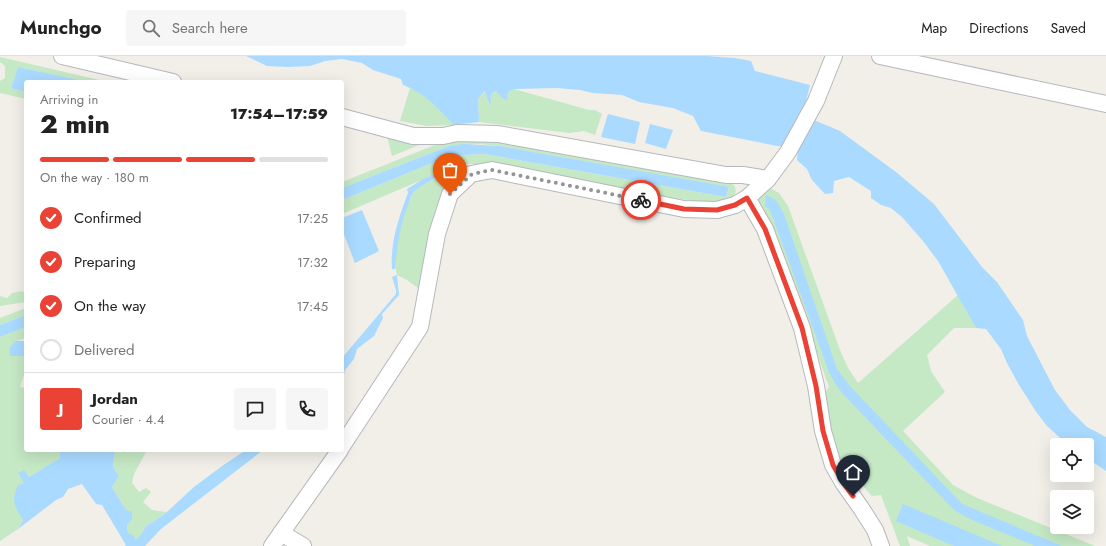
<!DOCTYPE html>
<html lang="en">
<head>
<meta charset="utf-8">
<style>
  :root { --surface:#fff; --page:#f6f6f6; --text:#222; --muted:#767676; --line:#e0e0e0; --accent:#ea4335 }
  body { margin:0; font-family:Jost,sans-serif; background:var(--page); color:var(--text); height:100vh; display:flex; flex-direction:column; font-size:15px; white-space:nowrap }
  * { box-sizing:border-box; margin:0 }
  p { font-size:13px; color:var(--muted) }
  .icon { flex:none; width:22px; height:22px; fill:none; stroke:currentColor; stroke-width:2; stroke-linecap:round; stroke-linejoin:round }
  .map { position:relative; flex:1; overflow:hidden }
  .sheet { position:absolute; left:24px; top:24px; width:320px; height:372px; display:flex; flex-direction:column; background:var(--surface); border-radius:4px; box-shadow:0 4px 16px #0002 }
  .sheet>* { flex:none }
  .controls { position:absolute; left:1050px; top:382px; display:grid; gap:8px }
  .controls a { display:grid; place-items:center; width:44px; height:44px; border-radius:4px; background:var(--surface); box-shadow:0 4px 16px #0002; font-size:20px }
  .pin { position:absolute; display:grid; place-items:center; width:34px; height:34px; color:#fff; margin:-41px -17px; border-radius:50% 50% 50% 0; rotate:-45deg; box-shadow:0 0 4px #0007 }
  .pin .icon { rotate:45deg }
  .courier { position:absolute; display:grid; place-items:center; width:40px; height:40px; margin:-20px; border:3px solid #ea4335; border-radius:50%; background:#fff; color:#222; box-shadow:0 1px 5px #0007 }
  .overview em { font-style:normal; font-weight:800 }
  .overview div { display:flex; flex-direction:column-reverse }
  .overview { display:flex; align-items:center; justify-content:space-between; height:68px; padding:0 16px }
  h1 { font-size:26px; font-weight:800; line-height:30px }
  .bar { display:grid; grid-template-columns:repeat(4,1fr); gap:6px 4px; align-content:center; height:48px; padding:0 16px }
  .bar i { height:5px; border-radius:3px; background:var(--line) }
  .bar .selected { background:var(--accent) }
  .bar p { grid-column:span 4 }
  .line { display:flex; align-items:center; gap:10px; padding:0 16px; border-top:1px solid var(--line) }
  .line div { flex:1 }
  .round { display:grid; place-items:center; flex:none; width:42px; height:42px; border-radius:4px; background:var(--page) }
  ol { padding:0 16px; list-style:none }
  li { display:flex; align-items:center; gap:12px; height:44px }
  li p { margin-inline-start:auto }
  li .icon { padding:4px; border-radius:50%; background:var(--accent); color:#fff; stroke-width:4 }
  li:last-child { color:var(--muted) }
  li i { width:22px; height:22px; border:2px solid var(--line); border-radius:50% }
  header { display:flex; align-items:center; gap:24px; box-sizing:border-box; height:56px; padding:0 20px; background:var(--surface); border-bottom:1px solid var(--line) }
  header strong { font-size:19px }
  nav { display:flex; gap:22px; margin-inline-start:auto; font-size:14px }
  .search { width:280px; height:36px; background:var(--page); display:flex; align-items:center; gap:10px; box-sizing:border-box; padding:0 14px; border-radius:4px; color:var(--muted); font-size:15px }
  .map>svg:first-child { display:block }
  .green { fill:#c5e8c5 }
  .water { fill:#aadaff }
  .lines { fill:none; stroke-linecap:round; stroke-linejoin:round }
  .minor-casing { stroke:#b5b8bc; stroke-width:18 }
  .minor { stroke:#fff; stroke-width:16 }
  .done { stroke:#929495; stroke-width:4; stroke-dasharray:0 7.2 }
  .route { stroke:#ea4335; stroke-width:5 }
</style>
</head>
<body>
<header>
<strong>Munchgo</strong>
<div class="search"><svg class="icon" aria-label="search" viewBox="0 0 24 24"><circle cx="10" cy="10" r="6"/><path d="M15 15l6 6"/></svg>Search here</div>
<nav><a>Map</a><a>Directions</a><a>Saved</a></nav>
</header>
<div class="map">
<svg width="1106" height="490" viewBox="0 0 1106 490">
  <rect width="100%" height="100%" fill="#f1efe8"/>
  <!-- green -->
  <g class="green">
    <polygon points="0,1 108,26 89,26 18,11 11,32 26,36 26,43 0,37 0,25 5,22 5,10 0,6"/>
    <polygon points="410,32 414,33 439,52 453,69 427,70 400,65"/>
    <polygon points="514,33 589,54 595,54 602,58 595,79 584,75 569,77 479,66 478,43 486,35 489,50 491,38 496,35 502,42 507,43 508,36"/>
    <polygon points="387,80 424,87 392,100"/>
    <path d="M 479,82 L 728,124 C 743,133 734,145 720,148 C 715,148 709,147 704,147 L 486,108 L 454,108 L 453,128 L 445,134 L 435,154 L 422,235 L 407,224 L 397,219 C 391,199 400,167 409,147 C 411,143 412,137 416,134 C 428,124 444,121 454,109 L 450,108 L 446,113 L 438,117 L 342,158 L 342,144 L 447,101 L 464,99 L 484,98 L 726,141 L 729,132 L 500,90 L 480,88 L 449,90 L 342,132 L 342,126 L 445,85 Z"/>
    <polygon points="770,132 779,137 788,150 840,294 848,312 858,327 958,239 976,272 954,272 927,299 931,315 945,336 903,375 953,429 977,442 1095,490 930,490 907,480 910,490 900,490 881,439 872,440 836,401 825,358 824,338 829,331 770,167 757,147 760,137"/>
    <polygon points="22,235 26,238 26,246 0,250 0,240 7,242 12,237"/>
    <polygon points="26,252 26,259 0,269 0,262"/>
    <polygon points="26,271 26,282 16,285 10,300 26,300 26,312 20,331 26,332 26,394 59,394 60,402 29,421 24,427 23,464 18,473 0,485 0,281"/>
    <polygon points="115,394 147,394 134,418 132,427 139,436 146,432 151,436 143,446 152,454 166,456 153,466 146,470 142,477 136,484 128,477 126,454 112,431 119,420 113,411"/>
  </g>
  <!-- water -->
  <g class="water">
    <path d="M 246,0 L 707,0 L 735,2 L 751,5 L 755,15 L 810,29 L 803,57 L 814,64 L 840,75 L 896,116 L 934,148 L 982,211 L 997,226 L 1023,264 L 1027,280 L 1055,334 L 1070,354 L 1087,371 L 1106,381 L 1106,415 L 1090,404 L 1087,403 L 1087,389 L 1068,389 L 1047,370 L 1037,357 L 1019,329 L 1007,307 L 1001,293 L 986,273 L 976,272 L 938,205 L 923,185 L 902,161 L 891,152 L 881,149 L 871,142 L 871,135 L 849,121 L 834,125 L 833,137 L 825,138 L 812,124 L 807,113 L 797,104 L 798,93 L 783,91 L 701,75 L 693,60 L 673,52 L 639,46 L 622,39 L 593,37 L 580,34 L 557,32 L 514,33 L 508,36 L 507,44 L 502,42 L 496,35 L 491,38 L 490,51 L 485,35 L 478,43 L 479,66 L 453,69 C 439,52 424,37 403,29 L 401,23 L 373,14 L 362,7 L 342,3 L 325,5 L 310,10 L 288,11 L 267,10 Z"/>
    <polygon points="18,11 89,26 26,26 26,36 11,32"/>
    <polygon points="608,58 640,66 635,88 601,81"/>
    <polygon points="650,68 673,74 666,93 645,87"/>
    <polygon points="463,88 500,90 729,131 726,141 484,98 464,99 447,101 342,144 342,132 449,90"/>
    <path d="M 450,108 L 454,108 C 444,120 428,124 416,134 C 412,137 411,142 409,147 C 400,168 397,190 395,213 L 392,213 C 390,187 399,161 408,137 L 407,133 L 423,123 L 446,113 Z"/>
    <polygon points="766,139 776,144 784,158 837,313 849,329 962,448 1062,490 1035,490 970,463 954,454 842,337 835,327 829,316 773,162 770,154 765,150"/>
    <polygon points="362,154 379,195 355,207 342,173 342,162"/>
    <polygon points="397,219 399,239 382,258 383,262 374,280 357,293 354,303 345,314 342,328 342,302 396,238 396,234 392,221"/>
    <polygon points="26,259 26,271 0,281 0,269"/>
    <polygon points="16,285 26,285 26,300 10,300 9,292"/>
    <path d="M 59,394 L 70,396 L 72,394 L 115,394 L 113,411 L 119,420 L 112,431 L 126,454 L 132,456 L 132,463 L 127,469 L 128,477 L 133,479 L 136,484 L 142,477 L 146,470 L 153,466 L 168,455 L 194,431 L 222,410 L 246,394 L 263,394 L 161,473 L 145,490 L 124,490 L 126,489 L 102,449 L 96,448 L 82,428 L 68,433 L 63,441 L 56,444 L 18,473 L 23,464 C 14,448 11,447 18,429 L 24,427 L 18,417 L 24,414 L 29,421 L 60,402 Z"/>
    <polygon points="903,448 1002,490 954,490 896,465"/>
  </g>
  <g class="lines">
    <defs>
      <g id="minor">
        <polyline points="62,0 173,26"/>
        <polyline points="880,0 1106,48"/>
        <polyline points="342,61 413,80 443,80 457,77 498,78 726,119 743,119 768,123"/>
        <polyline points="747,142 765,173 802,272 816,330 823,375 833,409 844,428 861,452 875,474 881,490"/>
        <polyline points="342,390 420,271 437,178 450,138 471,118 492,114 684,153 717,154 735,149 747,142 768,123 788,96 816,45 834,0"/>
        <polyline points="281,477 303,490"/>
        <polyline points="272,490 340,394"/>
      </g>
    </defs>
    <!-- minor casing -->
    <use href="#minor" class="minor-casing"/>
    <!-- minor -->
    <use href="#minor" class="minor"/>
  </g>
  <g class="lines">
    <!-- done -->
    <polyline class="done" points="450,138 472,118 492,114 641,144"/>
    <!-- route -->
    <polyline class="route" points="641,144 684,153 717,154 735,149 747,142 765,173 802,272 816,330 823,375 833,409 844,428 853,440"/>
  </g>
</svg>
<div class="controls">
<a><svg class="icon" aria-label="locate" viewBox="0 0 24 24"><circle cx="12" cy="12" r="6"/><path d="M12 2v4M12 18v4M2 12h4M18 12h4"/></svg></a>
<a><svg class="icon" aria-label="layers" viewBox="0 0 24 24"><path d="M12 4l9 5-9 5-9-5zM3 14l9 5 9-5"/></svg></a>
</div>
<div class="pin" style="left:450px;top:138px;background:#ea580c"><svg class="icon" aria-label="bag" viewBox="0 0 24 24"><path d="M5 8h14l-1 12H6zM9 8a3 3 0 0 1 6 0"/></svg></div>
<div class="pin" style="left:853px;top:440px;background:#1f2937"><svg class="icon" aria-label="home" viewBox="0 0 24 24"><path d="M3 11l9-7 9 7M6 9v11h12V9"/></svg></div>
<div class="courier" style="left:641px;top:144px"><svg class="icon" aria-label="bike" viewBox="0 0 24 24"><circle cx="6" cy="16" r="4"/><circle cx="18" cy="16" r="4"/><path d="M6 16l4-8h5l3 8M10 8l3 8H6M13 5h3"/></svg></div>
<section class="sheet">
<div class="overview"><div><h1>2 min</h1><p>Arriving in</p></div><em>17:54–17:59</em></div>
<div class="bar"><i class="selected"></i><i class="selected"></i><i class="selected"></i><i></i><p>On the way · 180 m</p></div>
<ol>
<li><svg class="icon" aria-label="check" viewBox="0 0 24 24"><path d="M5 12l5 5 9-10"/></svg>Confirmed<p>17:25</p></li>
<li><svg class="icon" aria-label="check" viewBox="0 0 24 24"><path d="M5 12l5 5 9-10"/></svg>Preparing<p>17:32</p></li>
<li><svg class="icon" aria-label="check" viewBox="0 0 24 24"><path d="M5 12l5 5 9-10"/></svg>On the way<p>17:45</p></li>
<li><i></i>Delivered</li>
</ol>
<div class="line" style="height:72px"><b class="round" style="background:var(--accent);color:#fff">J</b><div><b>Jordan</b><p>Courier · 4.4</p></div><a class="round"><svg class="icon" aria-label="chat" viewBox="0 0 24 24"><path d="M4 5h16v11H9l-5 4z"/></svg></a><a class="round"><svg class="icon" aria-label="phone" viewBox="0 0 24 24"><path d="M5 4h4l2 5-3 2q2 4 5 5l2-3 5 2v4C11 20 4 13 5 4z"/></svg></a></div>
</section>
</div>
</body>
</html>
